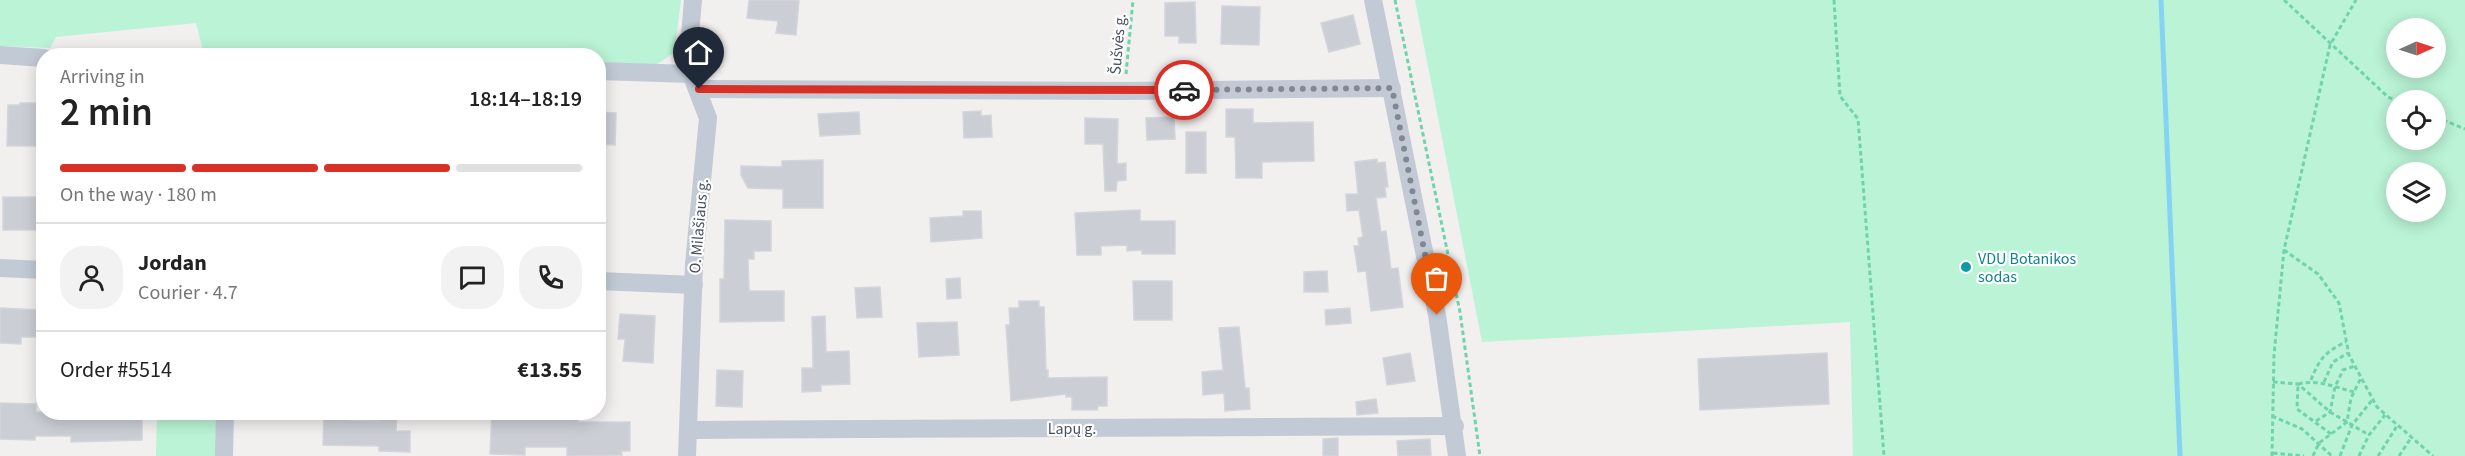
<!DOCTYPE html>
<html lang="en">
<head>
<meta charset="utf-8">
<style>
  :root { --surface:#fff; --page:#f2f2f2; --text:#222; --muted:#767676; --line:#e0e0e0; --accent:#d93025 }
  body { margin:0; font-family:"Source Sans 3",sans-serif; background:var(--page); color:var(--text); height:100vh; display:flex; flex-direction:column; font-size:22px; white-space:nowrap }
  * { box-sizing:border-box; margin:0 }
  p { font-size:20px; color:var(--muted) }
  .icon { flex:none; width:33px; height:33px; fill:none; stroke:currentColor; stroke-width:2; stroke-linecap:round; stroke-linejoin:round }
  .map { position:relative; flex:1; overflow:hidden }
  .panel { position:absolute; left:36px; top:48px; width:570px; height:372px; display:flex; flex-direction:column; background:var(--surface); border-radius:24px; box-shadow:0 3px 15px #0003 }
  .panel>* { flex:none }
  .needle { width:39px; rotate:87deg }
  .tools { position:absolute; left:2386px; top:18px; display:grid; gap:12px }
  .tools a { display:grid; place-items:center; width:60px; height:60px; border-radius:50%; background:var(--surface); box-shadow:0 3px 15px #0003; font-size:30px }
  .pin { position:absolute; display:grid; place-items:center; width:51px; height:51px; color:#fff; margin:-62px -26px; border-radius:50% 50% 50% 0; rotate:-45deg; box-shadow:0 0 6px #0007 }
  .pin .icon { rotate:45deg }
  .courier { position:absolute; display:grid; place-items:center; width:60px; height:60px; margin:-30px; border:4px solid #d93025; border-radius:50%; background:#fff; color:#222; box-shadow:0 2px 8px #0007 }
  .headline em { font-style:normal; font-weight:600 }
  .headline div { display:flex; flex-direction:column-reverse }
  .headline { display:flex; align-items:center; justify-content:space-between; height:102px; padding:0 24px }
  h1 { font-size:39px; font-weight:600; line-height:45px }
  .bar { display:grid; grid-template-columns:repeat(4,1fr); gap:9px 6px; align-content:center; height:72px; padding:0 24px }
  .bar i { height:8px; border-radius:4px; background:var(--line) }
  .bar .active { background:var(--accent) }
  .bar p { grid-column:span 4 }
  .line { display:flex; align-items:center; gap:15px; padding:0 24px; border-top:2px solid var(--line) }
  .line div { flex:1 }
  .round { display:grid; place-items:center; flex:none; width:63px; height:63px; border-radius:24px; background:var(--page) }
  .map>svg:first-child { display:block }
  .green { fill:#baf3d5; fill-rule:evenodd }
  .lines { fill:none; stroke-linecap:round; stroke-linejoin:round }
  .stream { stroke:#84d3f3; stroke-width:5 }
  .building { fill:#cbced4; stroke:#d3d5db; stroke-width:1.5 }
  .path { stroke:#70d4ab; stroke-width:3; stroke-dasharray:4.5 3; stroke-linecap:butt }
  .minor { stroke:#c2cad5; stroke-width:18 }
  .done { stroke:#828891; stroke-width:6; stroke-dasharray:0 10.8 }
  .route { stroke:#d93025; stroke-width:8 }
  .culture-dot { fill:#0f9aa8; stroke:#fff; stroke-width:2 }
  .labels { text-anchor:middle; stroke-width:4.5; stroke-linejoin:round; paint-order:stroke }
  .street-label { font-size:16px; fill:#46515f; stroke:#fff }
  .culture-label { font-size:16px; fill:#0d838f; stroke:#fff; text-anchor:start }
</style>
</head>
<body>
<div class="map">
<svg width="2465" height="456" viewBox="0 0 2465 456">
  <rect width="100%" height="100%" fill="#f2efef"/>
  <!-- green -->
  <g class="green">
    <polygon points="0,0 681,0 674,53 657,64 599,63 598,56 241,55 203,51 196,23 56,37 50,48 0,46"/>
    <path d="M 1415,0 L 2465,0 L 2465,456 L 1853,456 L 1850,322 L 1482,342 ZM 2436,28 L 2436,68 L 2397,68 L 2397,28 ZM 2397,100 L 2436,100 L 2436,140 L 2397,140 ZM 2436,172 L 2436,212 L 2397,212 L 2397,172 Z"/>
    <polygon points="157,413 219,413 217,456 156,456"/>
  </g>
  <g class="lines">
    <!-- stream -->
    <polyline class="stream" points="2161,0 2180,456"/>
  </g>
  <!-- building -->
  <g class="building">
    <polygon points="749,0 799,0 796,35 776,33 778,21 747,18"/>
    <polygon points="1195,2 1196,43 1179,43 1179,36 1165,36 1165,3"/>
    <polygon points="1222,6 1260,7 1259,45 1221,44"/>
    <polygon points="1353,15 1360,44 1329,52 1321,23"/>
    <polygon points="20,103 44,103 44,146 7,146 8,105 20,105"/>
    <polygon points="1226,109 1253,109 1253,123 1313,122 1314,161 1262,162 1262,178 1236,178 1235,137 1226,137"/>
    <polygon points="981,111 981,116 991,115 992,137 964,138 963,112"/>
    <polygon points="598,112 616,113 615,145 598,144"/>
    <polygon points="859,112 860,134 820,136 818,114"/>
    <polygon points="1174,117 1175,139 1147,140 1146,118"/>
    <polygon points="1085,118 1118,119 1117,164 1126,163 1126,180 1117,181 1116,191 1105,191 1103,144 1085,144"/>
    <rect x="1186" y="132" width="20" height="41"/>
    <polygon points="1377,159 1377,163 1385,162 1388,187 1385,187 1386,197 1376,198 1381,232 1386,231 1391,269 1398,268 1403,307 1371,311 1366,271 1358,272 1354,246 1359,246 1358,238 1363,237 1359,210 1347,211 1346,194 1358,194 1355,162"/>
    <polygon points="823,160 823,208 783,208 783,189 748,188 741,175 741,166 782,167 782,161"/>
    <rect x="3" y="197" width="39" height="33"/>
    <polygon points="1140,210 1140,221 1175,221 1175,254 1142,254 1142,250 1127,251 1127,245 1101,246 1101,255 1077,255 1075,213"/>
    <polygon points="963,211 981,211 982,238 931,242 930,218 963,216"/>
    <polygon points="725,220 771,221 771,251 754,251 754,259 748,259 749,291 784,291 784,321 720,322 720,279 724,279"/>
    <polygon points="1327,271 1328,292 1304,292 1304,272"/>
    <polygon points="960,278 961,298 947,299 946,279"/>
    <polygon points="1133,281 1172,281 1172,320 1134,320"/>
    <polygon points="880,287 882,317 857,318 855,288"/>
    <polygon points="1019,301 1039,301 1039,307 1044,307 1046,370 1048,370 1048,378 1107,377 1107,406 1098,406 1097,410 1072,410 1072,397 1066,397 1066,394 1011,401 1006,325 1010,325 1009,308 1019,308"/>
    <polygon points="0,308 40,310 38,337 21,337 21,344 0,343"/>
    <polygon points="1350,308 1351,323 1326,325 1325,310"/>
    <polygon points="620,314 655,316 653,363 623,361 625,339 618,339"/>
    <polygon points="825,316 826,352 849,351 850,384 821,385 821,391 802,392 802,368 813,368 812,317"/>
    <polygon points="957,322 959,355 919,357 917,323"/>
    <polygon points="1239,327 1245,388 1249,388 1250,409 1225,411 1224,393 1203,395 1202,372 1223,370 1219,328"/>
    <polygon points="1410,353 1415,381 1387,385 1383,358"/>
    <polygon points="1827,353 1829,404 1700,410 1698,359"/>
    <polygon points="717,370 743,371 742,407 716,406"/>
    <polygon points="1376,399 1378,413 1357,415 1356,402"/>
    <polygon points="0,403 36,404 36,412 142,412 142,440 71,442 71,436 35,436 35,440 0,439"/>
    <polygon points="379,412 397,412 396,431 410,431 410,452 379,451 379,446 323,445 324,413 348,413 348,420 379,421"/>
    <polygon points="492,412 578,412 578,422 630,422 630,451 621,451 622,455 567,456 567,447 525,447 525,455 490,454"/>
    <polygon points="1338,438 1338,456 1323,456 1323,439"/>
    <polygon points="1430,439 1431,456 1398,456 1397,441"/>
  </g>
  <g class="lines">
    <!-- path -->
    <g class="path">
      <polyline points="1395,0 1460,312 1480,456"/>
      <polyline points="1834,0 1840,96 1858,119 1884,456"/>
      <polyline points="2284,0 2388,97 2397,101"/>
      <polyline points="1126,74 1133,0"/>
      <polyline points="2436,117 2465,129"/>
      <polyline points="2284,250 2318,274 2339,303 2349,355 2377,407 2433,456"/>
      <path d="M 2311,380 C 2319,359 2326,351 2346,342"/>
      <polyline points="2273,382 2298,384 2330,412 2369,435"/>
      <polyline points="2324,382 2333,362 2348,353"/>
      <polyline points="2272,416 2302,429 2332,456"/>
      <polyline points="2316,421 2330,412 2335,387 2343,370 2355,366"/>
      <path d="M 2331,434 L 2297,409 L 2298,384 C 2318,379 2334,387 2354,392"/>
      <polyline points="2273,453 2304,456"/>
      <polyline points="2272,456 2274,355 2284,250 2330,45 2356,0"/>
      <polyline points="2313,456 2319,443 2347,422 2351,398 2361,378"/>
      <polyline points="2340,456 2352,425 2373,399"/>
      <polyline points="2359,456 2369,435 2385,415"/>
      <polyline points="2378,456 2397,426"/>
      <polyline points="2399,456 2411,438"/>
    </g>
    <!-- minor -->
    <g class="minor">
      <polyline points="1373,0 1437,315 1457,456"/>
      <polyline points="0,55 44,58"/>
      <polyline points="598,71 691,74"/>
      <polyline points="699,89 1124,91 1392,88"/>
      <polyline points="0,268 44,270"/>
      <polyline points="598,281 694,285"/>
      <polyline points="689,430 1455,426"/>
      <polyline points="224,456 225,412"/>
      <polyline points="687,456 694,264 708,118 691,74 688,58 693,0"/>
    </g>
  </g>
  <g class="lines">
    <!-- done -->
    <polyline class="done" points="1184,90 1392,88 1437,315"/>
    <!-- route -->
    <polyline class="route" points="699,89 1184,90"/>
  </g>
  <!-- markers -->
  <circle class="culture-dot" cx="1966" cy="267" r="6"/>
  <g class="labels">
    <!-- street labels -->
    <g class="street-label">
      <text transform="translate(1117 44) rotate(-85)" y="6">Šušvės g.</text>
      <text transform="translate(698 226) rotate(-85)" y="6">O. Milašiaus g.</text>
      <text x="1072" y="434">Lapų g.</text>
    </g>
    <!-- culture labels -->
    <g class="culture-label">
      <text x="1978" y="264">VDU Botanikos<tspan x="1978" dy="18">sodas</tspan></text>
    </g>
  </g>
</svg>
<div class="tools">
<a><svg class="needle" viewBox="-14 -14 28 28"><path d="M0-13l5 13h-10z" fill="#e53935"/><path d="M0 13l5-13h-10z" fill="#767676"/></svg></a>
<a><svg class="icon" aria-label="locate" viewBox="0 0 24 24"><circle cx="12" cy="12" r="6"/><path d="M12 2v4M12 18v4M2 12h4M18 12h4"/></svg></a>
<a><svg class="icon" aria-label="layers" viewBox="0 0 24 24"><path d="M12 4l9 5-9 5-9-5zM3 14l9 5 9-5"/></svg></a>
</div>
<div class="pin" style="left:1437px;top:315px;background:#ea580c"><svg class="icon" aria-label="bag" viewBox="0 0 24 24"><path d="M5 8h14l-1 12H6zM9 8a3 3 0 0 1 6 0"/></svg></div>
<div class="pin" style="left:699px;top:89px;background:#1f2937"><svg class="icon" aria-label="home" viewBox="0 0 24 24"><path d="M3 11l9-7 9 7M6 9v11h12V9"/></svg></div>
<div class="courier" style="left:1184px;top:90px"><svg class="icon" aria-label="car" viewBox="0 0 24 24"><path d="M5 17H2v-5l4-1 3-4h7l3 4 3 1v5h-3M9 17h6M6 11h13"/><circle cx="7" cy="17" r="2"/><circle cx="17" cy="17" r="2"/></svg></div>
<section class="panel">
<div class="headline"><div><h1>2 min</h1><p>Arriving in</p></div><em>18:14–18:19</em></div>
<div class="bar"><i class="active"></i><i class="active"></i><i class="active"></i><i></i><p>On the way · 180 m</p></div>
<div class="line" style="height:108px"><a class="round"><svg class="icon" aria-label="person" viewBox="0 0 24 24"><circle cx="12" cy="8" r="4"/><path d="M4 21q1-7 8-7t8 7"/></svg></a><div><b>Jordan</b><p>Courier · 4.7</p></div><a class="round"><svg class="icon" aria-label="chat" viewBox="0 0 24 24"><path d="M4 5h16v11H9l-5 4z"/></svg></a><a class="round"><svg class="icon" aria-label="phone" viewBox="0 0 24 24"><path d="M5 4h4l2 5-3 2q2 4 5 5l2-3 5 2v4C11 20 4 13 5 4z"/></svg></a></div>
<div class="line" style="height:78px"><div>Order #5514</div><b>€13.55</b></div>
</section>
</div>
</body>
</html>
